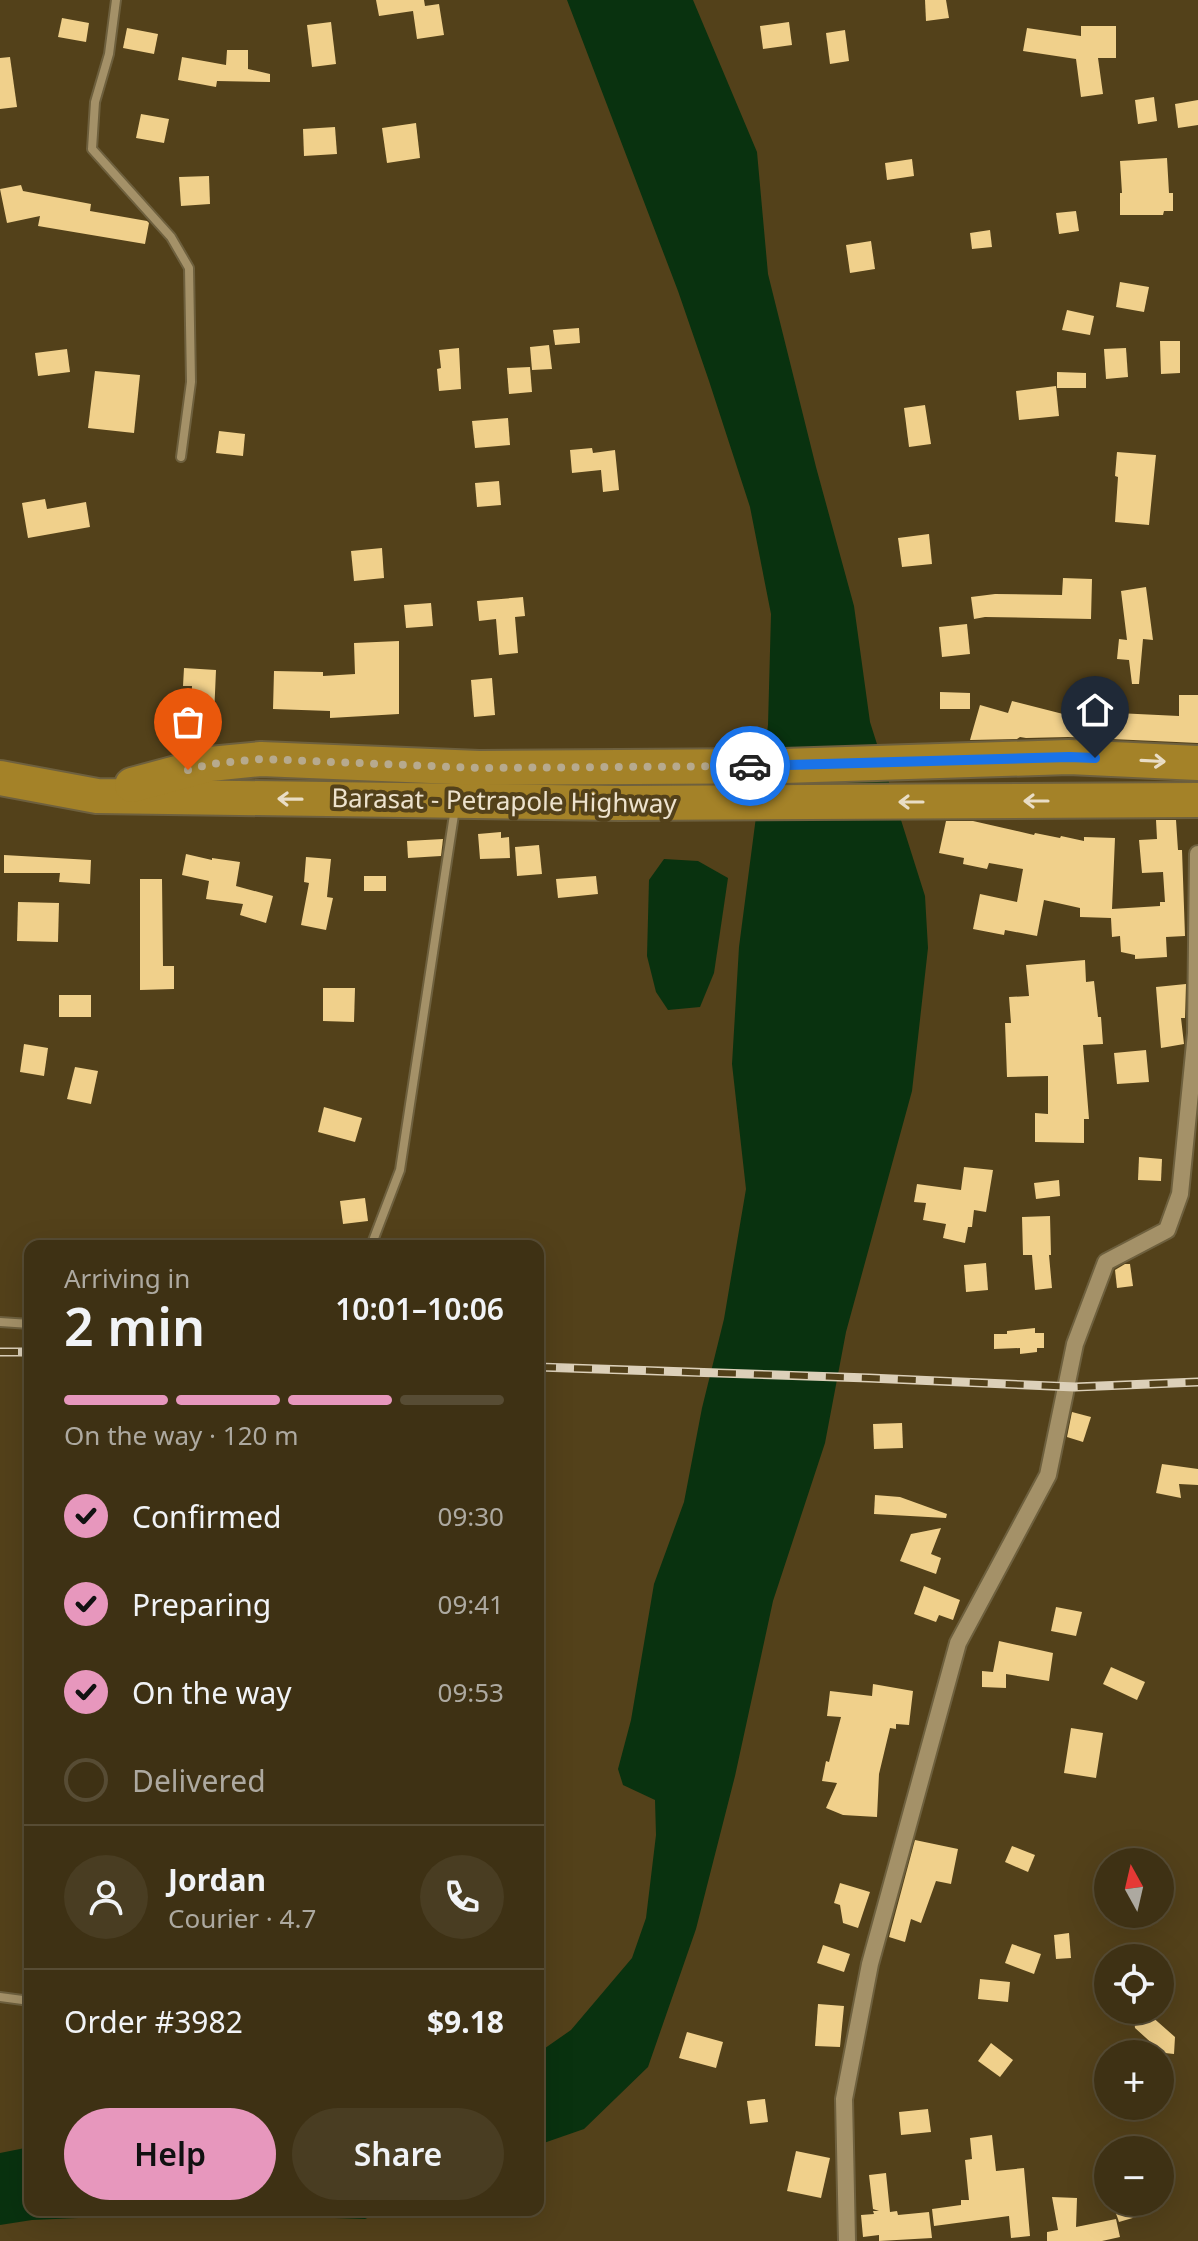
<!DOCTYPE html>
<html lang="en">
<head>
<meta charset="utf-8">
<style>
  :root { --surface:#3e3114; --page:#493d22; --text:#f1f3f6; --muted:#ada9a0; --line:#574c34; --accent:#e797bd }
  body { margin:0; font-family:"Noto Sans",sans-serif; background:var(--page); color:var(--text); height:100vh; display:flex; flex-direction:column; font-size:30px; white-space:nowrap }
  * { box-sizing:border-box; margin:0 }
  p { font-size:26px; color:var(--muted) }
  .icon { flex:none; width:44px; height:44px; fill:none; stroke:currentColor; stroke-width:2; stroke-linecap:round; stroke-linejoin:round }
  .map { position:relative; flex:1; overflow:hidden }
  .side { position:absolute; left:24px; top:1240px; width:520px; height:976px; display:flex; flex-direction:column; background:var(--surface); border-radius:16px; box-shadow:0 8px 32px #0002,0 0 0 2px var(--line) }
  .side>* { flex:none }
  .needle { width:52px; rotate:352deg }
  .controls { position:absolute; left:1094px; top:1848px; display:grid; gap:16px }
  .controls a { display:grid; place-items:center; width:80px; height:80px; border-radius:50%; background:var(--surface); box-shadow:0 8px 32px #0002,0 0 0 2px var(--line); font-size:40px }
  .pin { position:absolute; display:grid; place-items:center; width:68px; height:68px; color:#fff; margin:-82px -34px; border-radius:50% 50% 50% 0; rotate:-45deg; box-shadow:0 0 8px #0007 }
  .pin .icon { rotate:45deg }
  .courier { position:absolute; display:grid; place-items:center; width:80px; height:80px; margin:-40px; border:6px solid #1a73e8; border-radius:50%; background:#fff; color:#222; box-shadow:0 2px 10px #0007 }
  .summary em { font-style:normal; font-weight:600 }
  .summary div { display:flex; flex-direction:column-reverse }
  .summary { display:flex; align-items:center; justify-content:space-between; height:136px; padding:0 40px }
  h1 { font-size:52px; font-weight:600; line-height:60px }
  .bar { display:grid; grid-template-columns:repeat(4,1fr); gap:12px 8px; align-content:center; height:96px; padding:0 40px }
  .bar i { height:10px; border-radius:6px; background:var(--line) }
  .bar .selected { background:var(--accent) }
  .bar p { grid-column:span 4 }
  .line { display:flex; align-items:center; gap:20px; padding:0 40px; border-top:2px solid var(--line) }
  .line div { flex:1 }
  .round { display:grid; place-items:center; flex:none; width:84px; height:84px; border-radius:42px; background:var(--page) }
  ol { padding:0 40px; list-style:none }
  li { display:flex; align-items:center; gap:24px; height:88px }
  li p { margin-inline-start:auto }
  li .icon { padding:8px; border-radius:50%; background:var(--accent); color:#111; stroke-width:4 }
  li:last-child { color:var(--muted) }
  li i { width:44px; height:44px; border:4px solid var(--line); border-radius:50% }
  .cta { display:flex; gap:16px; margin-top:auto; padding:16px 40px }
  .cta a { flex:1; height:92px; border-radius:48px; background:var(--accent); color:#111; font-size:32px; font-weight:600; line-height:92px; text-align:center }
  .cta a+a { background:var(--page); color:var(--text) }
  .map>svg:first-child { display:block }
  .water { fill:#09320f }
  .building { fill:#f0d08b }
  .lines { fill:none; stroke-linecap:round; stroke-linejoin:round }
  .minor-casing { stroke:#6e603e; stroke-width:12 }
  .secondary-casing { stroke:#6e603e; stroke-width:20 }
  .trunk-casing { stroke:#6e603e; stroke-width:38 }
  .minor { stroke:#a49168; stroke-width:8 }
  .secondary { stroke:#a49168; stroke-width:16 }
  .trunk { stroke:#a48228; stroke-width:34 }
  .rail-casing { stroke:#dcd0b9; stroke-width:9 }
  .rail { stroke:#53411a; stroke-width:6; stroke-dasharray:18; stroke-linecap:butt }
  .oneway { stroke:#e9ddc5 }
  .done { stroke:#b7aa8e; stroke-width:8; stroke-dasharray:0 14.4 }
  .route { stroke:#1a73e8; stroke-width:10 }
  .labels { text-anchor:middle; stroke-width:8; stroke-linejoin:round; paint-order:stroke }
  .street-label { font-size:26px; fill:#ede2cd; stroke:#53411a }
</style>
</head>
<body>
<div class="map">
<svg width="1198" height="2241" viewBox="0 0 1198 2241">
  <rect width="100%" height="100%" fill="#53411a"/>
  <!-- water -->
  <g class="water">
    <polygon points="567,0 693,0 757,152 768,274 816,467 854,606 870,722 925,896 928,948 912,1091 846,1332 825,1443 773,1601 735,1776 696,1929 648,2067 584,2129 538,2145 538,2053 571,2030 632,1958 646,1918 656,1835 655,1800 623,1785 618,1769 631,1720 654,1584 684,1502 702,1408 724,1319 746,1189 732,1064 739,947 768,725 771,614 750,507 709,381 678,291"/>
    <polygon points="664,859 698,861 728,878 714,973 700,1007 668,1010 656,992 647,956 649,880"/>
    <polygon points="30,2147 30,2210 386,2210 365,2219 193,2213 32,2220 0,2225 0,2153"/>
  </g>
  <!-- building -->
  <g class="building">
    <polygon points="376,0 424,0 425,6 439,4 444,35 417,39 413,11 379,16"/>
    <polygon points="925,0 946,0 949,18 926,21"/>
    <polygon points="62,18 89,23 86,42 58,37"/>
    <polygon points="331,22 336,64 312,67 307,25"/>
    <polygon points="789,22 792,45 763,49 760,26"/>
    <polygon points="1081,26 1116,26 1116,58 1098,58 1103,94 1081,97 1076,59 1023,51 1027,28 1081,36"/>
    <polygon points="127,28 158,34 154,54 123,48"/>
    <polygon points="845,30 849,61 830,64 826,33"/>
    <polygon points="227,50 248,50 248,69 270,74 270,82 217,81 216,87 178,80 182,57 226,65"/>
    <polygon points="10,57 17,107 0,109 0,58"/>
    <polygon points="1154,97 1157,121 1138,124 1135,100"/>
    <polygon points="1198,100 1198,125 1178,128 1175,104"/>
    <polygon points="141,114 169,119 164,143 136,138"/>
    <polygon points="416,123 420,158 387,163 382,128"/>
    <polygon points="335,127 337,154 304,156 303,129"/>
    <polygon points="1167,158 1169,193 1173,193 1173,211 1164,211 1163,215 1120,215 1120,193 1122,193 1120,161"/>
    <polygon points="912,159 914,176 887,180 885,163"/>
    <polygon points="209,176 210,204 181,206 179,177"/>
    <polygon points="21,185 23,191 91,204 90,211 147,221 149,223 145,244 38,226 40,216 7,223 0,189"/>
    <polygon points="1076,211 1079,231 1059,234 1056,213"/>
    <polygon points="990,230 992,247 972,249 970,233"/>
    <polygon points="871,241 875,269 850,273 846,245"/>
    <polygon points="1120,282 1149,287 1144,312 1116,307"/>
    <polygon points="1067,310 1094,316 1090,335 1062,330"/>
    <polygon points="579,328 580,343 555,345 553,330"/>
    <polygon points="1160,341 1180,341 1180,373 1161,374"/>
    <polygon points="549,345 552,369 532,370 530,347"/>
    <polygon points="459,348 461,389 439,391 437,369 441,368 439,350"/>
    <polygon points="1126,348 1128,377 1106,379 1104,349"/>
    <polygon points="67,349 70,372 38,376 35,353"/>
    <polygon points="530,367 532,392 509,394 507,368"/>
    <polygon points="95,371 140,375 134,433 88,428"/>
    <polygon points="1057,372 1086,373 1086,388 1057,388"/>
    <polygon points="1056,386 1059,416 1019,420 1016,391"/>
    <polygon points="925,405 931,444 909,447 904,408"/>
    <polygon points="508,418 510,445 475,448 472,421"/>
    <polygon points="219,431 245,434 243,456 216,453"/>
    <polygon points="592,448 593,453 615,450 619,490 603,492 601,470 572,473 570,450"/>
    <polygon points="1117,452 1156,455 1149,525 1115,522 1118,477 1115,476"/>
    <polygon points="499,481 501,505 477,507 475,483"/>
    <polygon points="45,499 47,509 86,502 90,527 28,538 22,503"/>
    <polygon points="929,534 932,564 902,567 898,538"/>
    <polygon points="382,548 384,578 354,581 351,551"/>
    <polygon points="1063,578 1092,579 1091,619 985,617 974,619 971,597 995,594 1062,595"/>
    <polygon points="1146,587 1153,640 1143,639 1139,684 1132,684 1129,660 1117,659 1119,639 1127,640 1121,591"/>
    <polygon points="523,597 525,616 515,617 518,653 499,655 496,619 479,621 477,601"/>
    <polygon points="431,603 433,626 406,628 404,605"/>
    <polygon points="967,624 970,654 942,657 939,627"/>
    <polygon points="399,641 399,714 330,718 330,711 273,709 274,671 323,672 323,676 355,674 354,643"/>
    <polygon points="184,668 216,670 213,739 190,737 192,686 183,686"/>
    <polygon points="492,678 495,715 474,717 471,680"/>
    <polygon points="940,692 970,693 970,709 940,709"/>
    <polygon points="1069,692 1091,692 1092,706 1095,706 1096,712 1179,716 1179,695 1198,695 1198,743 1068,737 1026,738 1020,737 1017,739 970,740 980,705 1008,713 1012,701 1067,715"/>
    <polygon points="1156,820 1176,820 1178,850 1182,850 1185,936 1166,937 1167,957 1135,959 1135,955 1121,952 1120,936 1112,937 1111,918 1080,917 1080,908 1044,900 1037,936 1005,930 1004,935 973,929 980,894 1017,902 1023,869 989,863 987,869 963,864 964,858 939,853 946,821 973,821 1034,835 1035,833 1060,838 1061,836 1084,841 1084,837 1115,838 1112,909 1160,906 1160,902 1165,902 1163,872 1142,873 1139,840 1157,839"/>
    <polygon points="501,832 501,838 509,837 510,858 480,859 478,834"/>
    <polygon points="443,839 441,856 408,858 407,841"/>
    <polygon points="539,845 542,874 517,876 515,847"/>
    <polygon points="186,854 212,860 212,858 240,862 236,886 273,896 266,923 240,915 243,904 206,899 209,881 182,875"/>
    <polygon points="4,855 91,860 90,884 59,882 60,873 4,873"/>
    <polygon points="306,857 331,859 327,897 333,898 326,930 301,925 309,883 304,882"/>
    <rect x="364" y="876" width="22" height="15"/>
    <polygon points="596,876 598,894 558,898 556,879"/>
    <polygon points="140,879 162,879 163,966 174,966 174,989 140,990"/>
    <polygon points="18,902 59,903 58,942 17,941"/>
    <polygon points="1085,960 1086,982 1094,981 1098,1017 1101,1017 1103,1044 1083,1045 1089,1119 1084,1119 1084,1143 1035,1142 1035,1113 1048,1114 1048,1076 1007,1077 1005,1023 1011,1023 1009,997 1029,996 1026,965"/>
    <polygon points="1186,984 1185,1018 1181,1018 1184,1044 1161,1048 1156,987"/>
    <polygon points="323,988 355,988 354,1022 323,1021"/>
    <rect x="59" y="995" width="32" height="22"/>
    <polygon points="24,1044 48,1048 44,1076 20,1072"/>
    <polygon points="1146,1050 1149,1082 1117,1084 1114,1053"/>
    <polygon points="75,1067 98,1071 91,1104 67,1099"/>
    <polygon points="324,1107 362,1118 355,1142 318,1132"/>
    <polygon points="1139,1157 1162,1159 1161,1181 1138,1180"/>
    <polygon points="964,1167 993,1170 986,1212 974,1210 972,1227 968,1227 965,1243 943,1238 946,1224 923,1220 926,1203 914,1202 917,1184 961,1190"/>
    <polygon points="1059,1180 1060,1196 1036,1199 1034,1183"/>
    <polygon points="365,1198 368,1221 343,1224 340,1201"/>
    <polygon points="1050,1216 1051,1255 1049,1255 1052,1288 1035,1290 1032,1255 1023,1255 1022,1217"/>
    <polygon points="986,1263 988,1290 966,1292 964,1265"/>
    <polygon points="1125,1264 1130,1264 1133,1286 1117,1288 1115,1270"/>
    <polygon points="1035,1328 1035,1333 1044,1333 1044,1348 1037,1348 1037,1352 1020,1354 1020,1348 994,1349 994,1334 1007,1334 1007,1331"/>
    <polygon points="1072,1412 1091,1417 1083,1442 1067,1437"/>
    <polygon points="902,1423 903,1448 874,1449 873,1424"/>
    <polygon points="1162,1464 1198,1469 1198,1485 1179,1484 1181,1498 1156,1493"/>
    <polygon points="875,1495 900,1497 947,1514 946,1518 874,1514"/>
    <polygon points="941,1528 931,1554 941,1558 936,1574 900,1561 911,1534"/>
    <polygon points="924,1586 960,1600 953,1620 939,1615 936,1622 914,1614"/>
    <polygon points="1056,1607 1082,1612 1076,1636 1051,1631"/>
    <polygon points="999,1641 1053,1653 1049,1681 1006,1674 1006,1688 982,1687 982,1671 993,1672"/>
    <polygon points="1111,1667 1145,1682 1137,1700 1103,1684"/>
    <polygon points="873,1684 913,1691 909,1725 896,1724 896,1729 890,1728 879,1774 877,1817 843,1815 826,1808 837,1783 822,1781 826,1761 829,1762 841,1717 827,1716 830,1691 872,1696"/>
    <polygon points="1071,1728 1103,1733 1096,1778 1064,1773"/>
    <polygon points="915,1840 958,1849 951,1884 936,1881 921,1923 911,1919 905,1942 889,1937"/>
    <polygon points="1012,1846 1035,1855 1028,1872 1005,1862"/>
    <polygon points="840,1883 870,1892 858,1928 843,1923 840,1905 834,1903"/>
    <polygon points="1069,1933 1071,1958 1056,1959 1054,1935"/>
    <polygon points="1012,1944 1041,1954 1034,1974 1005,1963"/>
    <polygon points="823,1945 850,1954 844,1972 817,1963"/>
    <polygon points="980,1979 1010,1982 1008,2002 978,1999"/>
    <polygon points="818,2004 844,2006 840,2047 815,2046"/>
    <polygon points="1133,2010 1150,2010 1150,2015 1175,2037 1174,2054 1156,2052 1156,2047 1135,2028"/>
    <polygon points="687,2032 723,2042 716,2068 679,2058"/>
    <polygon points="991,2043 1013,2060 1000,2077 978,2061"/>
    <polygon points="765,2099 768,2122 750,2124 747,2101"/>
    <polygon points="928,2109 931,2132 901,2135 899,2112"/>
    <polygon points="992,2135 996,2171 1024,2168 1030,2236 1011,2238 1009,2216 934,2226 932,2209 961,2205 961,2200 969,2200 965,2160 972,2159 970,2138"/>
    <polygon points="796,2151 830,2158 821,2198 787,2191"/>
    <polygon points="886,2173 890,2212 897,2211 898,2215 929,2212 932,2238 879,2241 879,2235 863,2237 861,2215 874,2214 873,2211 879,2211 873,2209 869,2175"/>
    <polygon points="1052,2197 1077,2198 1076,2227 1116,2219 1120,2237 1102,2241 1047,2241 1047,2232 1058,2230"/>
    <polygon points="1112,2202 1132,2202 1136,2217 1119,2222"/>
  </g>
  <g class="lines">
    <defs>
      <g id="minor">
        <polyline points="116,0 109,54 95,102 92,149 171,237 189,268 191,382 181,457"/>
        <polyline points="371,1246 400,1170 455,808"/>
        <polyline points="0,1322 30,1324"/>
        <polyline points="0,1997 30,2001"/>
      </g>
      <polyline id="secondary" points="847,2241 844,2099 870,1964 958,1643 1048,1475 1075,1344 1106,1262 1167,1230 1180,1194 1196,1033 1198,854"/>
      <g id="trunk">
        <polyline points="0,778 97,796 620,803 1198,800"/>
        <polyline points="132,785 210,764 261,759 479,768 783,766 1069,757 1198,763"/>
      </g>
    </defs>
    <!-- minor casing -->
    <use href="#minor" class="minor-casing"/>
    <!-- secondary casing -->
    <use href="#secondary" class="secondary-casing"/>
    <!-- trunk casing -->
    <use href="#trunk" class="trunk-casing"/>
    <!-- minor -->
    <use href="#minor" class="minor"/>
    <!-- secondary -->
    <use href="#secondary" class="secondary"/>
    <!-- trunk -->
    <use href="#trunk" class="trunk"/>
    <defs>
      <g id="rail">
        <polyline points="0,1352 30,1352"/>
        <polyline points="538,1367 869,1378 1075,1387 1198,1382"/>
      </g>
    </defs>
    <!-- rail casing -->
    <use href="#rail" class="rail-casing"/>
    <!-- rail -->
    <use href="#rail" class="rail"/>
  </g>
  <!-- one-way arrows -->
  <defs><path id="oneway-shaft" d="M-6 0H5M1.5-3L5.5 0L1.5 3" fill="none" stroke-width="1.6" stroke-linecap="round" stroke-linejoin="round" transform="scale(2)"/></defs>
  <g class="oneway">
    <use href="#oneway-shaft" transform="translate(1153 761) rotate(3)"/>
    <use href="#oneway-shaft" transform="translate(290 799) rotate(-179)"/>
    <use href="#oneway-shaft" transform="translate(1036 801) rotate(180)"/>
    <use href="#oneway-shaft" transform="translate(911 802) rotate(180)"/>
  </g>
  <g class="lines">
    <!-- done -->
    <polyline class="done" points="188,770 210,764 261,759 479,768 750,766"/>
    <!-- route -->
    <polyline class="route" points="750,766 1069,757 1095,758"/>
  </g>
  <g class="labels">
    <!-- street labels -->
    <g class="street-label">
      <text transform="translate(504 801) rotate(1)" y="9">Barasat - Petrapole Highway</text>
    </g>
  </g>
</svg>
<div class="controls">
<a><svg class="needle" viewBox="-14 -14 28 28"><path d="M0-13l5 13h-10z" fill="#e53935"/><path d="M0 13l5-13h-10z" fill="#ada9a0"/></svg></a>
<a><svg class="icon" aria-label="locate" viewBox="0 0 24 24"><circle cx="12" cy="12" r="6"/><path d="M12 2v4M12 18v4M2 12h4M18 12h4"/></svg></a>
<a>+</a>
<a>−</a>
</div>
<div class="pin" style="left:188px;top:770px;background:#ea580c"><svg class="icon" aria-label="bag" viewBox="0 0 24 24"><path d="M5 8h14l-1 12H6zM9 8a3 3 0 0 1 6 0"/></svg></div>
<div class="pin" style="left:1095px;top:758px;background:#1f2937"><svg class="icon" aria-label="home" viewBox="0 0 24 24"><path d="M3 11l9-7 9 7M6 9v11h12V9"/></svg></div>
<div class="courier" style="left:750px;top:766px"><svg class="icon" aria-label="car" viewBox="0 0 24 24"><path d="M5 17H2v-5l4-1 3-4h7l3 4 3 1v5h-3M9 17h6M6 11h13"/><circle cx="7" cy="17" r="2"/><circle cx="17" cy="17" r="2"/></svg></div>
<section class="side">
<div class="summary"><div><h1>2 min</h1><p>Arriving in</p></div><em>10:01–10:06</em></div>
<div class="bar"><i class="selected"></i><i class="selected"></i><i class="selected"></i><i></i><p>On the way · 120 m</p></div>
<ol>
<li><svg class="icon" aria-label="check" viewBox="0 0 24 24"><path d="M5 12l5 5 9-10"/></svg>Confirmed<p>09:30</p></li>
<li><svg class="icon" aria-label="check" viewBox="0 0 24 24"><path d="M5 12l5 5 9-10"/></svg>Preparing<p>09:41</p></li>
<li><svg class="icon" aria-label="check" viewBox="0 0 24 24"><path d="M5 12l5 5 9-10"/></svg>On the way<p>09:53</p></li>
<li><i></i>Delivered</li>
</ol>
<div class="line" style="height:144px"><a class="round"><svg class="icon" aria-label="person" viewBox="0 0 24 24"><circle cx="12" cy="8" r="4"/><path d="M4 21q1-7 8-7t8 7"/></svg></a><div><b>Jordan</b><p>Courier · 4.7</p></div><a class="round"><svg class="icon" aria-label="phone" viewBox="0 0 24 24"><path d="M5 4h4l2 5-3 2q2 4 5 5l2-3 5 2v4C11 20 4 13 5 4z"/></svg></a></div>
<div class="line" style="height:104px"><div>Order #3982</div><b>$9.18</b></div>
<div class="cta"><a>Help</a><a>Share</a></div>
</section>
</div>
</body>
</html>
